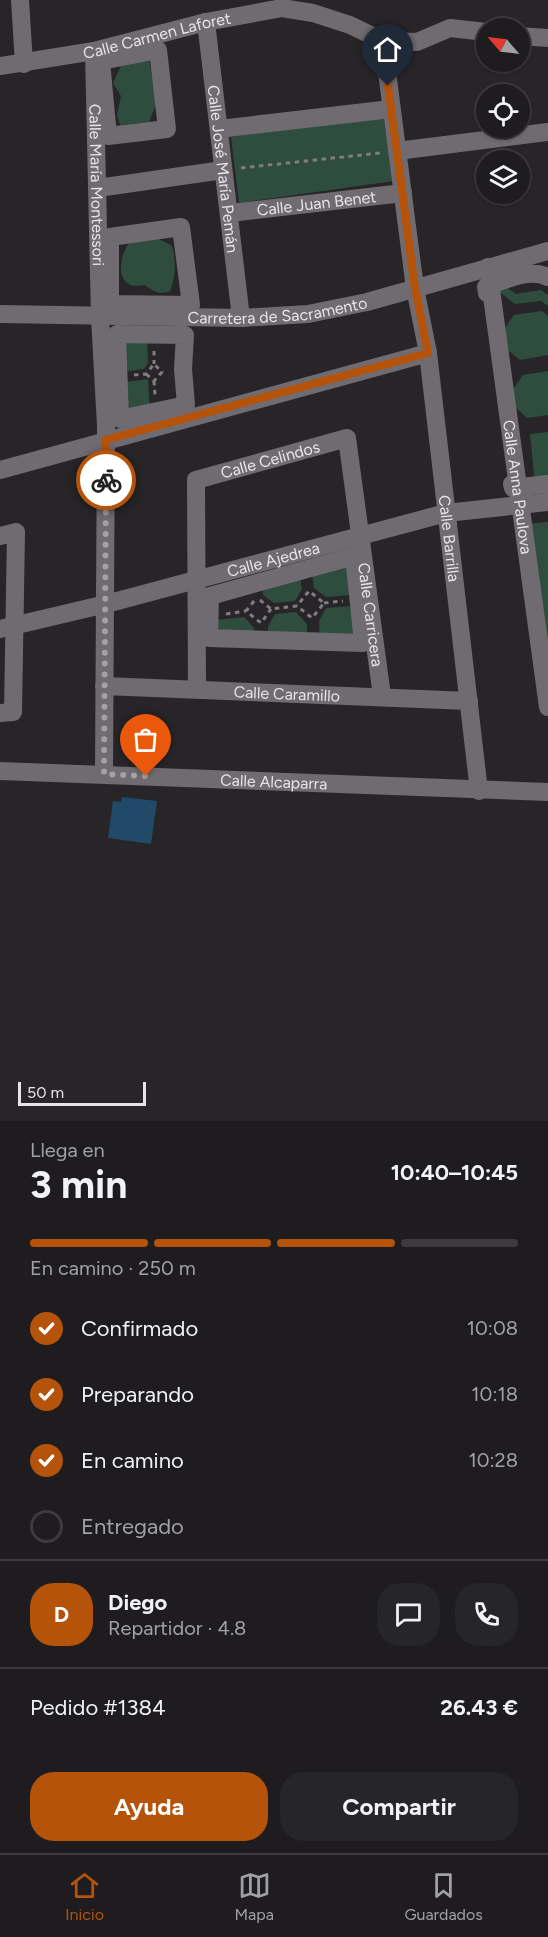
<!DOCTYPE html>
<html lang="es">
<head>
<meta charset="utf-8">
<style>
  :root { --surface:#1e1c1f; --page:#262528; --text:#f1f3f6; --muted:#a1a1a4; --line:#3c3a3d; --accent:#b45309 }
  body { margin:0; font-family:Figtree,sans-serif; background:var(--page); color:var(--text); height:100vh; display:flex; flex-direction:column; font-size:22px; white-space:nowrap }
  * { box-sizing:border-box; margin:0 }
  p { font-size:20px; color:var(--muted) }
  .icon { flex:none; width:33px; height:33px; fill:none; stroke:currentColor; stroke-width:2; stroke-linecap:round; stroke-linejoin:round }
  .map { position:relative; height:1121px; overflow:hidden }
  .drawer { display:flex; flex-direction:column; background:var(--surface); flex:1 }
  .drawer>* { flex:none }
  .needle { width:39px; rotate:298deg }
  .controls { position:absolute; left:476px; top:18px; display:grid; gap:12px }
  .controls a { display:grid; place-items:center; width:54px; height:54px; border-radius:50%; background:var(--surface); box-shadow:0 2px 4px #0004,0 0 0 2px var(--line); font-size:30px }
  .scale { position:absolute; left:18px; bottom:15px; width:128px; box-sizing:border-box; padding-left:6px; border:3px solid #e6e4e7; border-top:0; font-size:16px; line-height:21px; white-space:nowrap; color:#e6e4e7; -webkit-text-stroke:4px #282529; paint-order:stroke }
  .pin { position:absolute; display:grid; place-items:center; width:51px; height:51px; color:#fff; margin:-62px -26px; border-radius:50% 50% 50% 0; rotate:-45deg; box-shadow:0 0 6px #0007 }
  .pin .icon { rotate:45deg }
  .courier { position:absolute; display:grid; place-items:center; width:60px; height:60px; margin:-30px; border:4px solid #b45309; border-radius:50%; background:#fff; color:#222; box-shadow:0 2px 8px #0007 }
  .headline em { font-style:normal; font-weight:700 }
  .headline div { display:flex; flex-direction:column-reverse }
  .headline { display:flex; align-items:center; justify-content:space-between; height:102px; padding:0 30px }
  h1 { font-size:39px; font-weight:700; line-height:45px }
  .bar { display:grid; grid-template-columns:repeat(4,1fr); gap:9px 6px; align-content:center; height:72px; padding:0 30px }
  .bar i { height:8px; border-radius:4px; background:var(--line) }
  .bar .on { background:var(--accent) }
  .bar p { grid-column:span 4 }
  .line { display:flex; align-items:center; gap:15px; padding:0 30px; border-top:2px solid var(--line) }
  .line div { flex:1 }
  .round { display:grid; place-items:center; flex:none; width:63px; height:63px; border-radius:24px; background:var(--page) }
  ol { padding:0 30px; list-style:none }
  li { display:flex; align-items:center; gap:18px; height:66px }
  li p { margin-inline-start:auto }
  li .icon { padding:6px; border-radius:50%; background:var(--accent); color:#fff; stroke-width:4 }
  li:last-child { color:var(--muted) }
  li i { width:33px; height:33px; border:3px solid var(--line); border-radius:50% }
  .button { display:flex; gap:12px; margin-top:auto; padding:12px 30px }
  .button a { flex:1; height:69px; border-radius:24px; background:var(--accent); color:#fff; font-size:24px; font-weight:700; line-height:69px; text-align:center }
  .button a+a { background:var(--page); color:var(--text) }
  .menu { display:flex; justify-content:space-around; align-items:center; height:84px; border-top:2px solid var(--line); background:var(--surface); font-size:16px; color:var(--muted) }
  .menu a { display:grid; justify-items:center; gap:3px }
  .menu .on { color:var(--accent) }
  .map>svg:first-child { display:block }
  .green { fill:#2e4d3f }
  .water { fill:#204a68 }
  .lines { fill:none; stroke-linecap:round; stroke-linejoin:round }
  .path { stroke:#807d81; stroke-width:3; stroke-dasharray:4.5 4.5; stroke-linecap:butt }
  .street { stroke:#706b70; stroke-width:18 }
  .done { stroke:#a4a1a4; stroke-width:6; stroke-dasharray:0 10.8 }
  .route { stroke:#b45309; stroke-width:8 }
  .labels { text-anchor:middle; stroke-width:4.5; stroke-linejoin:round; paint-order:stroke }
  .street-label { font-size:16px; fill:#e6e4e7; stroke:#282529 }
</style>
</head>
<body>
<div class="map">
<svg width="548" height="1121" viewBox="0 0 548 1121">
  <rect width="100%" height="100%" fill="#282529"/>
  <!-- green -->
  <g class="green">
    <polygon points="149,61 157,102 149,122 120,125 117,115 121,96 113,83 122,64"/>
    <polygon points="383,115 394,181 239,203 231,137"/>
    <path d="M 145,238 L 159,239 L 172,246 C 176,259 176,278 170,291 C 160,295 154,292 145,285 C 115,292 117,259 130,241 Z"/>
    <polygon points="499,281 516,294 541,290 548,295 548,306 541,301 515,304 497,290"/>
    <polygon points="542,311 548,316 548,355 520,360 504,347 502,332 514,315"/>
    <polygon points="117,334 147,335 148,363 144,369 128,371 118,363"/>
    <polygon points="548,371 548,415 527,418 513,405 511,392 523,375"/>
    <polygon points="148,379 150,413 120,419 126,382"/>
    <polygon points="548,432 548,484 535,485 530,434"/>
    <polygon points="548,522 548,683 526,524"/>
    <polygon points="354,556 350,595 326,597 314,588 311,567"/>
    <polygon points="299,571 302,589 295,601 274,603 263,595 263,581"/>
    <polygon points="350,606 363,643 320,642 319,621 326,608"/>
    <polygon points="296,612 307,624 307,641 268,640 268,626 275,614"/>
    <polygon points="244,617 254,628 254,639 209,629 216,620"/>
  </g>
  <!-- water -->
  <polygon class="water" points="122,797 157,801 151,844 108,838 113,801 121,802"/>
  <g class="lines">
    <!-- path -->
    <g class="path">
      <polyline points="241,168 380,153"/>
      <polyline points="154,351 154,364"/>
      <polyline points="134,375 146,374 154,364 162,372 154,381 146,374"/>
      <polyline points="154,381 155,395"/>
      <polyline points="260,600 271,609 297,606 312,618 324,603 309,591 297,606"/>
      <polyline points="254,601 246,611 261,623 271,609"/>
      <polyline points="324,603 343,601"/>
      <polyline points="226,614 246,611"/>
    </g>
    <!-- street -->
    <g class="street">
      <polyline points="20,0 24,64"/>
      <path id="s1" d="M 206,22 L 241,318"/>
      <polyline points="519,36 548,38"/>
      <path id="s2" d="M 383,41 L 415,288 L 428,353 L 479,791"/>
      <polygon points="158,50 167,129 108,136 101,61"/>
      <path id="s3" d="M 94,51 L 100,317 L 106,426 L 104,774"/>
      <path id="s4" d="M 0,66 L 94,51 L 206,22 L 282,8 L 313,13 L 350,25 L 383,41 L 417,42 L 450,28 L 486,32"/>
      <polyline points="219,129 391,109"/>
      <polyline points="397,151 548,132"/>
      <polyline points="98,188 223,170"/>
      <path id="s5" d="M 230,213 L 403,193"/>
      <polygon points="181,227 191,305 110,304 110,237"/>
      <path id="s6" d="M 488,267 L 548,707"/>
      <path d="M 487,293 L 486,287 C 505,280 529,268 548,277"/>
      <path id="s7" d="M 0,314 L 241,318 L 308,314 L 367,302 L 548,251"/>
      <polygon points="117,334 185,335 183,369 186,405 120,419"/>
      <polyline points="0,470 428,353"/>
      <polyline points="512,484 513,488 548,484"/>
      <polyline points="0,536 16,532 13,712 0,713"/>
      <polygon points="354,556 363,643 209,638 210,596"/>
      <path id="s8" d="M 0,629 L 106,604 L 446,513 L 548,502"/>
      <path id="s9" d="M 104,686 L 469,701"/>
      <path id="s10" d="M 197,689 L 196,480 L 347,438 L 382,696"/>
      <path id="s11" d="M 0,771 L 548,792"/>
    </g>
  </g>
  <g class="lines">
    <!-- done -->
    <polyline class="done" points="106,480 104,774 146,776"/>
    <!-- route -->
    <polyline class="route" points="106,480 105,440 428,353 415,288 388,86"/>
  </g>
  <g class="labels">
    <!-- street labels -->
    <g class="street-label">
      <text dy="6" stroke="none"><textPath href="#s4" startOffset="160">Calle Carmen Laforet</textPath></text>
      <text dy="6" stroke="none"><textPath href="#s1" startOffset="148">Calle José María Pemán</textPath></text>
      <text dy="6" stroke="none"><textPath href="#s3" startOffset="134">Calle María Montessori</textPath></text>
      <text dy="6" stroke="none"><textPath href="#s5" startOffset="87">Calle Juan Benet</textPath></text>
      <text dy="6" stroke="none"><textPath href="#s7" startOffset="278">Carretera de Sacramento</textPath></text>
      <text dy="6" stroke="none"><textPath href="#s10" startOffset="286">Calle Celindos</textPath></text>
      <text dy="6" stroke="none"><textPath href="#s6" startOffset="222">Calle Anna Paulova</textPath></text>
      <text dy="6" stroke="none"><textPath href="#s2" startOffset="502">Calle Barrilla</textPath></text>
      <text dy="6" stroke="none"><textPath href="#s8" startOffset="282">Calle Ajedrea</textPath></text>
      <text dy="6" stroke="none"><textPath href="#s10" startOffset="544">Calle Carricera</textPath></text>
      <text dy="6" stroke="none"><textPath href="#s9" startOffset="183">Calle Caramillo</textPath></text>
      <text dy="6" stroke="none"><textPath href="#s11" startOffset="274">Calle Alcaparra</textPath></text>
    </g>
  </g>
</svg>
<div class="controls">
<a><svg class="needle" viewBox="-14 -14 28 28"><path d="M0-13l5 13h-10z" fill="#e53935"/><path d="M0 13l5-13h-10z" fill="#a1a1a4"/></svg></a>
<a><svg class="icon" aria-label="locate" viewBox="0 0 24 24"><circle cx="12" cy="12" r="6"/><path d="M12 2v4M12 18v4M2 12h4M18 12h4"/></svg></a>
<a><svg class="icon" aria-label="layers" viewBox="0 0 24 24"><path d="M12 4l9 5-9 5-9-5zM3 14l9 5 9-5"/></svg></a>
</div>
<div class="scale">50 m</div>
<div class="pin" style="left:146px;top:776px;background:#ea580c"><svg class="icon" aria-label="bag" viewBox="0 0 24 24"><path d="M5 8h14l-1 12H6zM9 8a3 3 0 0 1 6 0"/></svg></div>
<div class="pin" style="left:388px;top:86px;background:#1f2937"><svg class="icon" aria-label="home" viewBox="0 0 24 24"><path d="M3 11l9-7 9 7M6 9v11h12V9"/></svg></div>
<div class="courier" style="left:106px;top:480px"><svg class="icon" aria-label="bike" viewBox="0 0 24 24"><circle cx="6" cy="16" r="4"/><circle cx="18" cy="16" r="4"/><path d="M6 16l4-8h5l3 8M10 8l3 8H6M13 5h3"/></svg></div>
</div>
<section class="drawer">
<div class="headline"><div><h1>3 min</h1><p>Llega en</p></div><em>10:40–10:45</em></div>
<div class="bar"><i class="on"></i><i class="on"></i><i class="on"></i><i></i><p>En camino · 250 m</p></div>
<ol>
<li><svg class="icon" aria-label="check" viewBox="0 0 24 24"><path d="M5 12l5 5 9-10"/></svg>Confirmado<p>10:08</p></li>
<li><svg class="icon" aria-label="check" viewBox="0 0 24 24"><path d="M5 12l5 5 9-10"/></svg>Preparando<p>10:18</p></li>
<li><svg class="icon" aria-label="check" viewBox="0 0 24 24"><path d="M5 12l5 5 9-10"/></svg>En camino<p>10:28</p></li>
<li><i></i>Entregado</li>
</ol>
<div class="line" style="height:108px"><b class="round" style="background:var(--accent);color:#fff">D</b><div><b>Diego</b><p>Repartidor · 4.8</p></div><a class="round"><svg class="icon" aria-label="chat" viewBox="0 0 24 24"><path d="M4 5h16v11H9l-5 4z"/></svg></a><a class="round"><svg class="icon" aria-label="phone" viewBox="0 0 24 24"><path d="M5 4h4l2 5-3 2q2 4 5 5l2-3 5 2v4C11 20 4 13 5 4z"/></svg></a></div>
<div class="line" style="height:78px"><div>Pedido #1384</div><b>26.43 €</b></div>
<div class="button"><a>Ayuda</a><a>Compartir</a></div>
</section>
<nav class="menu">
<a class="on"><svg class="icon" aria-label="home" viewBox="0 0 24 24"><path d="M3 11l9-7 9 7M6 9v11h12V9"/></svg>Inicio</a>
<a><svg class="icon" aria-label="map" viewBox="0 0 24 24"><path d="M3 6l6-2 6 2 6-2v14l-6 2-6-2-6 2zM9 4v14M15 6v14"/></svg>Mapa</a>
<a><svg class="icon" aria-label="saved" viewBox="0 0 24 24"><path d="M7 4h10v16l-5-4-5 4z"/></svg>Guardados</a>
</nav>
</body>
</html>
